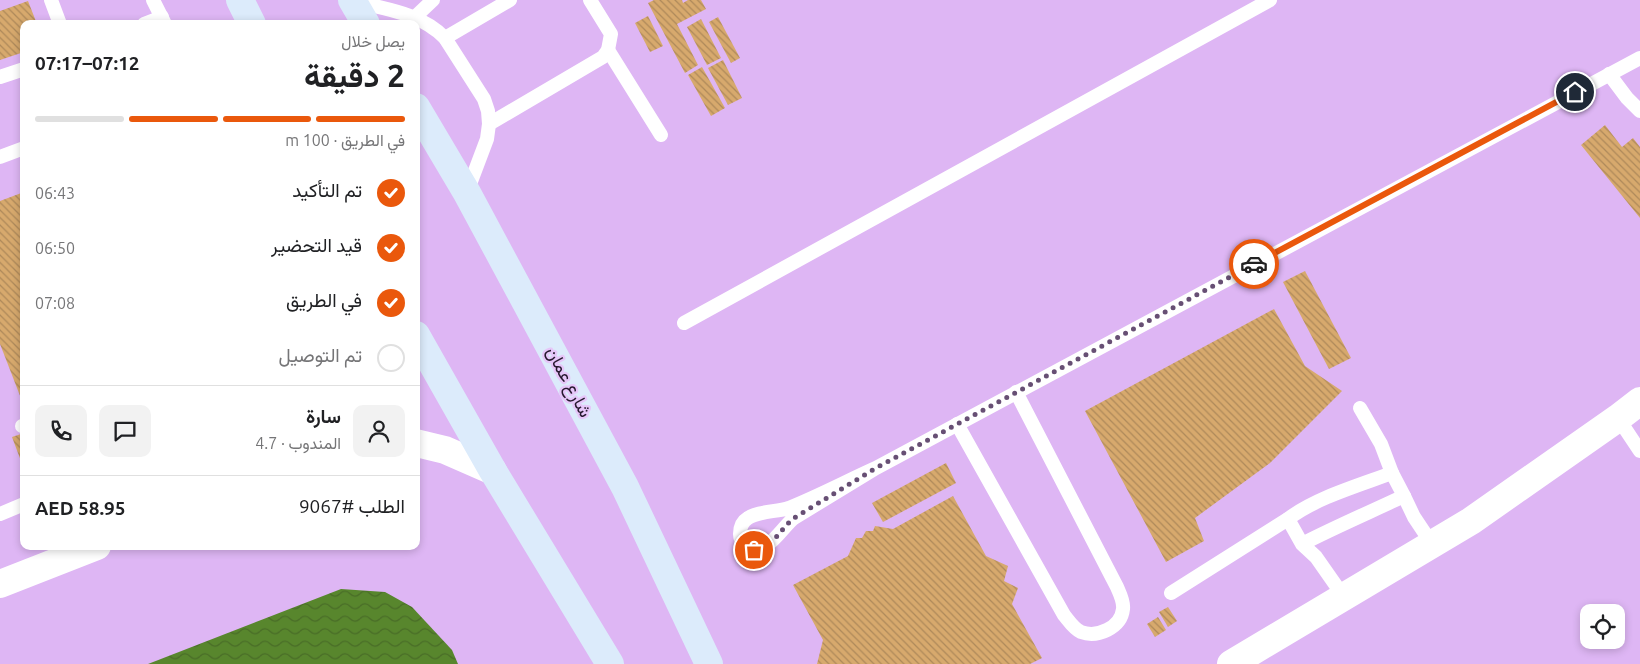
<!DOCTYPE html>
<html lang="ar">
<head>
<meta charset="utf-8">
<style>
  :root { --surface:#fff; --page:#f2f2f2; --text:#202124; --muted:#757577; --line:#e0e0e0; --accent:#ea580c }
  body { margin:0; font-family:Ubuntu,Vazirmatn,sans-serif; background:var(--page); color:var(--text); direction:rtl; height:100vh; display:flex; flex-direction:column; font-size:19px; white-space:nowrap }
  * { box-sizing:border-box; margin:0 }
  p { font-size:16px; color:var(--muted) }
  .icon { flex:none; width:28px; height:28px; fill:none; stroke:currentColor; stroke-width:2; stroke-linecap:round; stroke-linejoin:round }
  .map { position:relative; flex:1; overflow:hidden; direction:ltr }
  .sheet { position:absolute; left:20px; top:20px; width:400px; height:530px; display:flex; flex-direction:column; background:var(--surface); border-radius:10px; box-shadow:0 2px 8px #0003; direction:rtl }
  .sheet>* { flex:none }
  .fabs { position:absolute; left:1580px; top:604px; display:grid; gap:10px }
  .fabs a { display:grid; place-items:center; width:45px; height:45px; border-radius:10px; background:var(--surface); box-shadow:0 2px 8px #0003; font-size:25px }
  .pin { position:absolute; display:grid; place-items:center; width:42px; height:42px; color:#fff; margin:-21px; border:2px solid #fff; border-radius:50%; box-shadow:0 1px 5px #0007 }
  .courier { position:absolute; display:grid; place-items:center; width:50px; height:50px; margin:-25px; border:4px solid #ea580c; border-radius:50%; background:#fff; color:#222; box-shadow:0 1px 6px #0007 }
  .headline em { font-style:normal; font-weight:700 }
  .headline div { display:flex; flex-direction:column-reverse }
  .headline { display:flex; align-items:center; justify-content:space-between; height:85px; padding:0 15px }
  h1 { font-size:32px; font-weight:700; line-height:38px }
  .bar { display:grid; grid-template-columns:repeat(4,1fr); gap:8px 5px; align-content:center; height:60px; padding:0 15px }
  .bar i { height:6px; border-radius:4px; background:var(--line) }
  .bar .on { background:var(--accent) }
  .bar p { grid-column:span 4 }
  .line { display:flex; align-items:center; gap:12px; padding:0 15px; border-top:1px solid var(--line) }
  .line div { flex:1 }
  .round { display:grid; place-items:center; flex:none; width:52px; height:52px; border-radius:10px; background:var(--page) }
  ol { padding:0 15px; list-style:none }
  li { display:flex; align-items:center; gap:15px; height:55px }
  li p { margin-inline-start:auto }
  li .icon { padding:5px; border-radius:50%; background:var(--accent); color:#fff; stroke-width:4 }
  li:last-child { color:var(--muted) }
  li i { width:28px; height:28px; border:2px solid var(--line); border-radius:50% }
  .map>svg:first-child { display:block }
  .water { fill:url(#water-waves) }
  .building { fill:url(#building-back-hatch) }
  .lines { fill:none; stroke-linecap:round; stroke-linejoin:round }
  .lane { stroke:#fff; stroke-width:14 }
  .street { stroke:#fff; stroke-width:28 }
  .secondary { stroke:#dcebfb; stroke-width:28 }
  .done { stroke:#674f74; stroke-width:5; stroke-dasharray:0 9 }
  .route { stroke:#ea580c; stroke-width:6 }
  .labels { text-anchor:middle; stroke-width:4.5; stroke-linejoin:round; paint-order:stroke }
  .street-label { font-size:18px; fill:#27182f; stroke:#e6c7f9 }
</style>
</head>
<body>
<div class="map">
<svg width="1640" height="664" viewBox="0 0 1640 664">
  <defs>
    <pattern id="water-waves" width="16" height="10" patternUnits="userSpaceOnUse" patternTransform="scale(1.25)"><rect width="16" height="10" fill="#58862d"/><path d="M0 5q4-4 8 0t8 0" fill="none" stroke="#496d27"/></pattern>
    <pattern id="building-back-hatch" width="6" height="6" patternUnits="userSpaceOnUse" patternTransform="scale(1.25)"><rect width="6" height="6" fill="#d7a96d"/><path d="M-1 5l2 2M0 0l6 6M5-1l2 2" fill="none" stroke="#ae895a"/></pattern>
  </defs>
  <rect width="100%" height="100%" fill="#deb6f4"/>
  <!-- water -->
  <polygon class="water" points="341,589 385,592 412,607 452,650 458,664 148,664"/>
  <!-- building -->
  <g class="building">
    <polygon points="654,0 682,0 683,3 688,0 701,0 706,9 677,24 698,65 685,73 648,3"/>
    <polygon points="28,1 37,24 24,24 24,52 0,60 0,11"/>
    <polygon points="648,16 663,46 650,52 635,23"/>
    <polygon points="718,17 740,58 731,63 709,22"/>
    <polygon points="701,19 721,58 707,65 687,27"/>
    <polygon points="723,60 742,98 728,105 708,68"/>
    <polygon points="702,67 725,108 711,116 688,75"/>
    <polygon points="1605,125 1622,147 1633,138 1640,147 1640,218 1581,145"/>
    <polygon points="24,192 24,406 0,344 0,201"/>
    <polygon points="1305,271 1351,358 1329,369 1283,282"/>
    <polygon points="1274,309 1305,366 1342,391 1270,463 1195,518 1204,541 1166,562 1085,411"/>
    <polygon points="24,433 24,460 21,461 12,437"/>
    <polygon points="946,463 956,483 883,522 872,503"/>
    <polygon points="953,496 986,556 1008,566 1004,581 1018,588 1012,604 1042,658 1030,664 817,664 823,640 793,585 848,556 856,538 862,538 866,531 873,531 875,526 893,529"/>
    <polygon points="1168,607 1177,621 1168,627 1159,612"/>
    <polygon points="1158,617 1166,630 1155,637 1147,624"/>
  </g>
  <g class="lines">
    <!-- lane -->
    <g class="lane">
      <polyline points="51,0 60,24"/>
      <polyline points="153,0 165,24"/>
      <path d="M 353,1 C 385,9 421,13 445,38 L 484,99 L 488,111 L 489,124 L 487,139 L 467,192"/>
      <polyline points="415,17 433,0"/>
      <polyline points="144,24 162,17"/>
      <polyline points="445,38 510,0"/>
      <polyline points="608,50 661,135"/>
      <polyline points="1609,74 1627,98 1640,111"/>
      <polyline points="0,77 24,69"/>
      <polyline points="489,124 603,57 608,50 611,34 590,0"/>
      <polyline points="0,157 24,148"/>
      <polyline points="684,323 1270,0"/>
      <polyline points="1360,408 1381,444 1392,473"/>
      <polyline points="1618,418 1640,451"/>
      <path d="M 957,424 L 1064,615 C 1069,621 1074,629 1081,632 C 1097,638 1121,628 1123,609 C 1124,601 1120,594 1117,587 L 1016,392"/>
      <polyline points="22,426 24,426"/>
      <path d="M 876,468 C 847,481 819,496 789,508 C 777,512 758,511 748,518 C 743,521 740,527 740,534 C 740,539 742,543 746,546 C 766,559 781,528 794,518 L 876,468 L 1640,58"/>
      <polyline points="1404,496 1414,517 1432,544"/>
      <polyline points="0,514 24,504"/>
      <path d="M 1302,544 C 1335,527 1370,512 1404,496 L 1392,473 C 1360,485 1315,498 1288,519 L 1302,544 L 1316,557 L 1344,597"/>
      <polyline points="1171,593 1288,519"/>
    </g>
    <!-- street -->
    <g class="street">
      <polyline points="416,443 445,450 493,471"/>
      <polyline points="0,584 97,546"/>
      <polyline points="1231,664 1471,521 1618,418 1640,401"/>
    </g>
    <!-- secondary -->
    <g class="secondary">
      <polyline points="240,0 252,24"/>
      <polyline points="352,0 366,24"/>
      <polyline points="416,107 467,193 625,487 709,664"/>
      <polyline points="416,335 493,471 610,664"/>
    </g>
  </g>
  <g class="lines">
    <!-- done -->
    <path class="done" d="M 754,550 C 773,548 780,529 794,518 L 876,468 L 1254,264"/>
    <!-- route -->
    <polyline class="route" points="1254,264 1575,92"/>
  </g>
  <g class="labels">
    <!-- street labels -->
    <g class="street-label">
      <text transform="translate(569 382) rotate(62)" y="6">شارع عمان</text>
    </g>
  </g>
</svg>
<div class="fabs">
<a><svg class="icon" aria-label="locate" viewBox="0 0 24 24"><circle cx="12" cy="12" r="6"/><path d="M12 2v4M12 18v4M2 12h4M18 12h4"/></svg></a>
</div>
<div class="pin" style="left:754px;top:550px;background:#ea580c"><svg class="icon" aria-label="bag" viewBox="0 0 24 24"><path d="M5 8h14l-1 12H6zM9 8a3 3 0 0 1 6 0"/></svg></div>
<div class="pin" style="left:1575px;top:92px;background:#1f2937"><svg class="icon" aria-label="home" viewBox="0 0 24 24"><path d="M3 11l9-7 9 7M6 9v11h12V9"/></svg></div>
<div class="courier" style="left:1254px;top:264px"><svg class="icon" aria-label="car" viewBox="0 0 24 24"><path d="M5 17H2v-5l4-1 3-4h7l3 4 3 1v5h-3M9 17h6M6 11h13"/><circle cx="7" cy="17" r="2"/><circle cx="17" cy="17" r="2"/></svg></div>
<section class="sheet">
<div class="headline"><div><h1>2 دقيقة</h1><p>يصل خلال</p></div><em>07:12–07:17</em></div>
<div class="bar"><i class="on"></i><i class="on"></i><i class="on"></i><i></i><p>في الطريق · 100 m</p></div>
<ol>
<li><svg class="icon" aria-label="check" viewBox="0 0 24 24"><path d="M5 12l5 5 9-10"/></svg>تم التأكيد<p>06:43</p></li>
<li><svg class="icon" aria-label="check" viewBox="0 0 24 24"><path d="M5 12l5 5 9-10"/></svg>قيد التحضير<p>06:50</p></li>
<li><svg class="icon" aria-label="check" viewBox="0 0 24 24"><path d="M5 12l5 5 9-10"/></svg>في الطريق<p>07:08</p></li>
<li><i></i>تم التوصيل</li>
</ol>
<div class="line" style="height:90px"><a class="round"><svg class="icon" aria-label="person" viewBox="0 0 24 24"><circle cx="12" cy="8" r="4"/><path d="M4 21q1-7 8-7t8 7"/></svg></a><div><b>سارة</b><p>المندوب · 4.7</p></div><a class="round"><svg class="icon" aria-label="chat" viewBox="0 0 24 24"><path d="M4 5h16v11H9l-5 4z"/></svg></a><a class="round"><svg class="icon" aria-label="phone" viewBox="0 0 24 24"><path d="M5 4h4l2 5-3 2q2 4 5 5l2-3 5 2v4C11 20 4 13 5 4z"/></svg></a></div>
<div class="line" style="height:65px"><div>الطلب #9067</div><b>AED 58.95</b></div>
</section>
</div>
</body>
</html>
